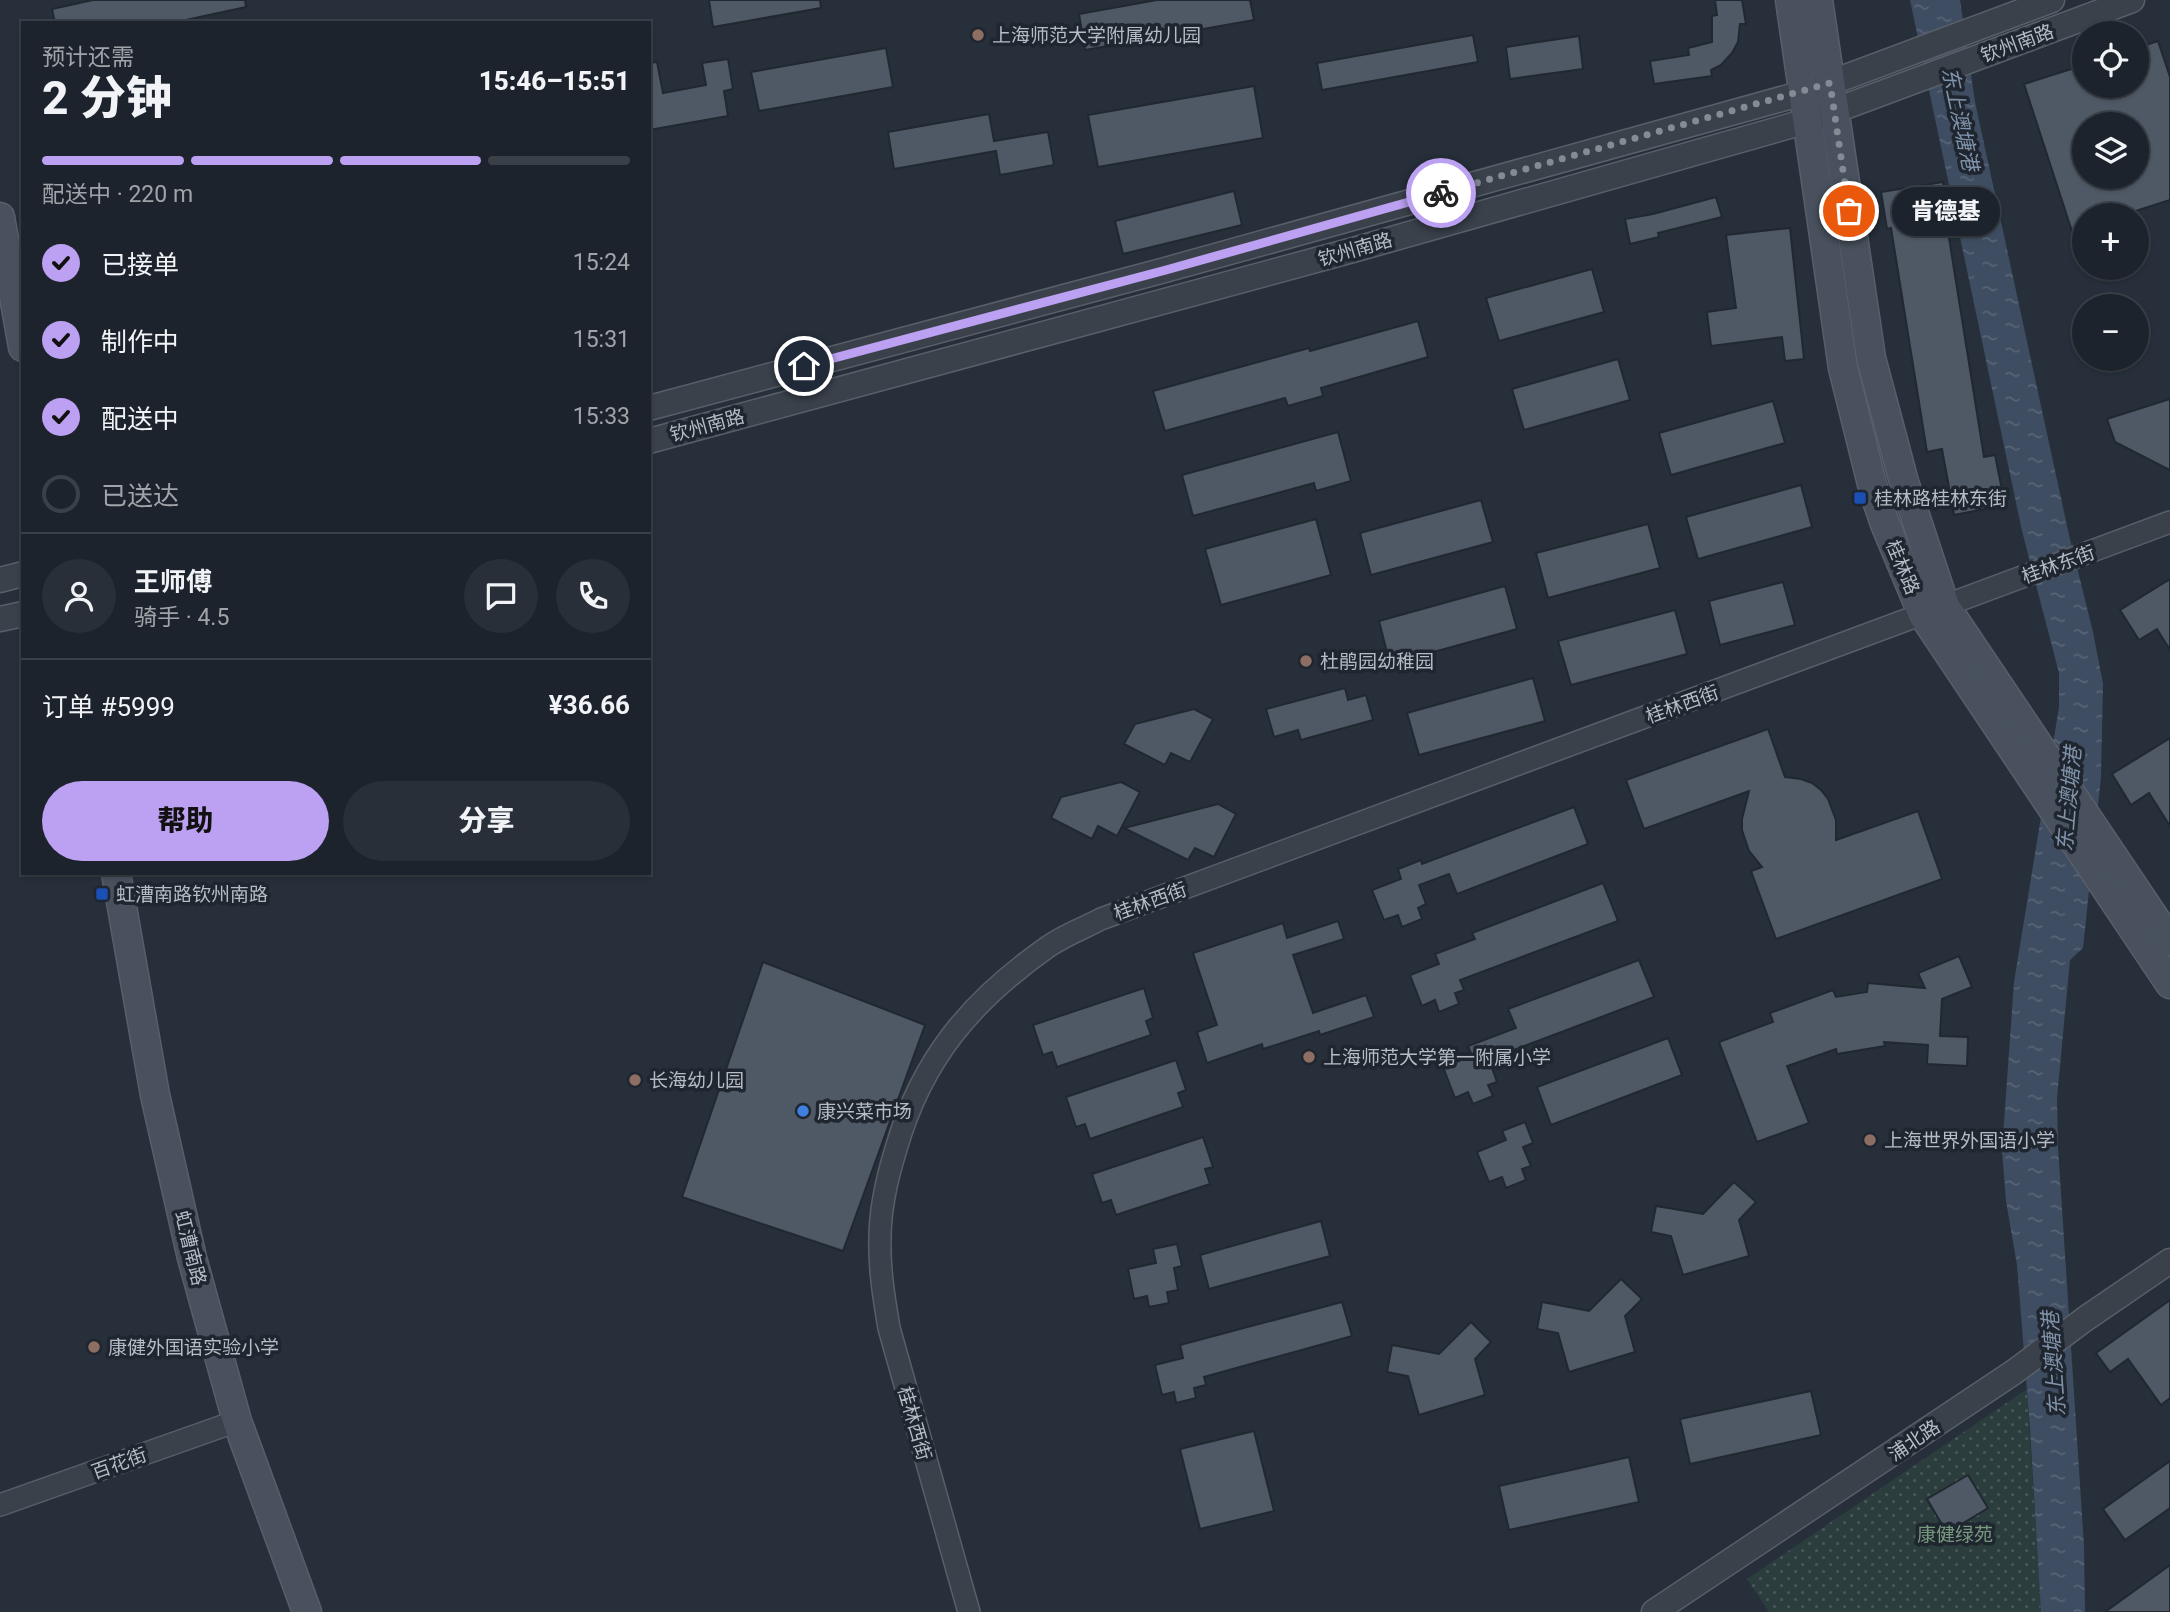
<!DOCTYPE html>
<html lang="zh">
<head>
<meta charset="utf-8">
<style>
  :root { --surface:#1c232c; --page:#292f38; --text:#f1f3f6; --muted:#a0a4a9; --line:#3a4048; --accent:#bca0f2 }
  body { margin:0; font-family:Roboto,"Noto Sans SC",sans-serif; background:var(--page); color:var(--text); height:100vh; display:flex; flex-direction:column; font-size:26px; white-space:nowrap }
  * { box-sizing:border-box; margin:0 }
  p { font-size:23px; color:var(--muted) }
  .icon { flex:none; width:38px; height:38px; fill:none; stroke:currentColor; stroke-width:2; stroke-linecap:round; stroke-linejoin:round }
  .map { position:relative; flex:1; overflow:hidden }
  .sheet { position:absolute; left:21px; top:21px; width:630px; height:854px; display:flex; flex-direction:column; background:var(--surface); border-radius:0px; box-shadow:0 2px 5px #0004,0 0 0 2px var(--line) }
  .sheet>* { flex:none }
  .tools { position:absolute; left:2072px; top:21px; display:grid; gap:14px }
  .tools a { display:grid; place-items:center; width:77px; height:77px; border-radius:50%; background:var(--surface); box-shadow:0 2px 5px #0004,0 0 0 2px var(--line); font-size:35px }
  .pin { position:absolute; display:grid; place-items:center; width:60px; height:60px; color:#fff; margin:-30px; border:4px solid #fff; border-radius:50%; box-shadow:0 2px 7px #0007 }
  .courier { position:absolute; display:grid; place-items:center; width:70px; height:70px; margin:-35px; border:5px solid #bca0f2; border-radius:50%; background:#fff; color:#222; box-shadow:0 2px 9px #0007 }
  .bubble { position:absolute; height:49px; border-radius:24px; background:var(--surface); box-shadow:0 2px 5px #0004,0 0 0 2px var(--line); font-size:23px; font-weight:800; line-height:49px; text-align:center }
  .summary em { font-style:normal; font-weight:800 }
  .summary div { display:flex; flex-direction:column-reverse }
  .summary { display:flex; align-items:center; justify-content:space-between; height:119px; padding:0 21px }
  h1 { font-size:46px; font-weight:800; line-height:52px }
  .bar { display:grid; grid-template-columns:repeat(4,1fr); gap:10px 7px; align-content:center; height:84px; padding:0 21px }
  .bar i { height:9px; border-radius:5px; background:var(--line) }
  .bar .active { background:var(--accent) }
  .bar p { grid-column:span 4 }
  .line { display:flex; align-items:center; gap:18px; padding:0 21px; border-top:2px solid var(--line) }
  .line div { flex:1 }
  .round { display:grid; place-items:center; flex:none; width:74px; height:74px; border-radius:37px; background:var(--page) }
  ol { padding:0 21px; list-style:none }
  li { display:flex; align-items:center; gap:21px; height:77px }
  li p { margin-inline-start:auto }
  li .icon { padding:7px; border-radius:50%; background:var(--accent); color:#111; stroke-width:4 }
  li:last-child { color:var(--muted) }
  li i { width:38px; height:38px; border:4px solid var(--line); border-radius:50% }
  .button { display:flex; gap:14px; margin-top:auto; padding:14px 21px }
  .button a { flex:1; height:80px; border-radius:42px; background:var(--accent); color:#111; font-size:28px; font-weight:800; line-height:80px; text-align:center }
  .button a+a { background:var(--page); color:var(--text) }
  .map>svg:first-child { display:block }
  .park { fill:url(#park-dots) }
  .water { fill:url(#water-ripples) }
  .building { fill:#4f5965; stroke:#212831; stroke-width:2; fill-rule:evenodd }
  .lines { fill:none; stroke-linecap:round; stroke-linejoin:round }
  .minor-casing { stroke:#585f69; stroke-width:24 }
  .tertiary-casing { stroke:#585f69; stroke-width:27 }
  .secondary-casing { stroke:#585f69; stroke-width:31 }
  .minor { stroke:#3a414b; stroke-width:21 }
  .tertiary { stroke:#3a414b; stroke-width:24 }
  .secondary { stroke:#48515d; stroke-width:28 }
  .done { stroke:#838b95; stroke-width:7; stroke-dasharray:0 12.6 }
  .route { stroke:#bca0f2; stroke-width:9 }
  .education-dot { fill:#8d6e63; stroke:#1f262f; stroke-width:2.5 }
  .transit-dot { fill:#1a4fb4; stroke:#1f262f; stroke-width:2.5 }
  .shop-dot { fill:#3f7fe0; stroke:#1f262f; stroke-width:2.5 }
  .labels { text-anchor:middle; stroke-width:7; stroke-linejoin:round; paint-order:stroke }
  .poi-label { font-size:19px; fill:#b5bcc6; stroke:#1f262f; text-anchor:start }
  .street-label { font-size:19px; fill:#b5bcc6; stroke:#1f262f }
  .park-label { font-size:19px; fill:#76997e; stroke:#1f262f }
  .water-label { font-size:21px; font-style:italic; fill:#8193aa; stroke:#1f262f }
</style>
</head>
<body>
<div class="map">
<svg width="2170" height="1612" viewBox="0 0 2170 1612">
  <defs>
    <pattern id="park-dots" width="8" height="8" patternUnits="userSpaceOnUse" patternTransform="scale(1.75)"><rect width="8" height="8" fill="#2b3d3d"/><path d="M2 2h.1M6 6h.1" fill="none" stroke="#485758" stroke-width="1.8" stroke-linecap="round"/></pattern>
    <pattern id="water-ripples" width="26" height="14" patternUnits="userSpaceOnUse" patternTransform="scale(1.75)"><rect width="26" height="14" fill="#3e4d61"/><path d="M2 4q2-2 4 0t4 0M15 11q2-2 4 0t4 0" fill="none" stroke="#586576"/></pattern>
  </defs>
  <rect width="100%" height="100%" fill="#262f3a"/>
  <!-- park -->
  <polygon class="park" points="2027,1389 2041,1612 1769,1612 1747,1579"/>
  <!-- water -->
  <polygon class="water" points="1910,0 1960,0 1975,102 2069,535 2093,632 2103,684 2101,777 2083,948 2070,960 2057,1098 2058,1147 2084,1546 2085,1612 2041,1612 2030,1428 2017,1265 2006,1201 2002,1151 2014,982 2059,707 2059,673 2022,531"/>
  <!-- building -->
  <g class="building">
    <polygon points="93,0 245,0 246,7 172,23 55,23 52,9"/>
    <polygon points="709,0 820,0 821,8 713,27"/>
    <polygon points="1157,0 1250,0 1254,20 1085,50 1079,14"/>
    <polygon points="1715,0 1742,0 1746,24 1740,24 1738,42 1732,53 1721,65 1711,70 1712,76 1654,84 1650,61 1689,55 1688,48 1712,42 1712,16 1717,15"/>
    <polygon points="1473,35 1478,62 1322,90 1317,63"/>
    <polygon points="1579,36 1583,69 1510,79 1506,47"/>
    <path d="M 2158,41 L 2170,77 L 2170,200 L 2123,215 L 2084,215 L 2084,258 L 2081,259 L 2024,84 L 2084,65 L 2084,86 L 2137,86 L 2137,48 ZM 2084,124 L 2137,124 L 2137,177 L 2084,177 Z"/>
    <polygon points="886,48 893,87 759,111 751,72"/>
    <polygon points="728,59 733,89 724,91 728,116 649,130 649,63 657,62 663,93 706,85 702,63"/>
    <polygon points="1254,86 1263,138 1098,167 1088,115"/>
    <polygon points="989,114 994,141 1048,132 1054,165 1000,175 996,151 894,169 888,132"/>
    <polygon points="1943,182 1949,219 1946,219 1984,457 1995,455 2005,505 1954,515 1942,449 1927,452 1891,228 1887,229 1881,192"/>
    <polygon points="1234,191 1242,225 1123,254 1115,221"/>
    <polygon points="1716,197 1722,217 1658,233 1659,237 1630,244 1625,219 1653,214"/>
    <polygon points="1790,228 1804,359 1785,361 1782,337 1711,346 1707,312 1736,308 1726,235"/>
    <polygon points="1592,269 1604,312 1499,341 1486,298"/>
    <polygon points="1418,321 1428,357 1321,388 1323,396 1288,406 1285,398 1165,431 1153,391 1309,348 1310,351"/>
    <polygon points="1618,359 1630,400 1524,430 1512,389"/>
    <polygon points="2170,399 2170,470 2115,442 2107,419"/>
    <polygon points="1773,401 1785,443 1671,475 1659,433"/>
    <polygon points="1338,432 1351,481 1316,491 1314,483 1193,516 1182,475"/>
    <polygon points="1801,485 1812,527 1698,559 1686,517"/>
    <polygon points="1481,500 1493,542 1371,575 1360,533"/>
    <polygon points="1316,519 1331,575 1221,605 1205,549"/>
    <polygon points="1648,524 1660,568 1548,598 1536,553"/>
    <polygon points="2170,579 2170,650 2157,629 2139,640 2120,610"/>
    <polygon points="1783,582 1795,625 1720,645 1709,601"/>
    <polygon points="1505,586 1517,629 1390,664 1379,621"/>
    <polygon points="1675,610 1687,654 1571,685 1558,641"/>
    <polygon points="1533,678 1545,721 1419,755 1407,713"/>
    <polygon points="1345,688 1348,700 1366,695 1373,720 1301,740 1298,730 1274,737 1266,709"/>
    <polygon points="1194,709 1213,719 1190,762 1171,753 1165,765 1124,744 1135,724"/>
    <polygon points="1768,729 1785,777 1801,779 1812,783 1821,790 1828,799 1836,820 1836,840 1918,811 1942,879 1776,939 1751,871 1762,867 1749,851 1742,830 1742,819 1749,791 1644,829 1626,780"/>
    <polygon points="2170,738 2170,826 2149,793 2131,805 2112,774"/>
    <polygon points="1121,782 1140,792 1117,836 1098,826 1092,839 1051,818 1061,797"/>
    <polygon points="1218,804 1236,814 1214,857 1195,848 1188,860 1124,828"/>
    <polygon points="1574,807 1588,844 1457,894 1449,874 1419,885 1426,904 1418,908 1422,919 1402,927 1398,915 1384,920 1372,890 1401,879 1398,869 1421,860 1422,864"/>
    <polygon points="1603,883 1618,921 1460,980 1464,990 1455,993 1459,1004 1439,1012 1435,1000 1422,1006 1410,975 1439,964 1435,954 1475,939 1472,933"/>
    <polygon points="1338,921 1344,939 1293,955 1313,1013 1366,995 1374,1017 1320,1035 1319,1031 1263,1049 1262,1044 1207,1063 1197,1032 1217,1025 1193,953 1283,923 1287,938"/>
    <polygon points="1959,956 1972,987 1942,999 1940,1036 1968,1037 1967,1066 1927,1064 1928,1045 1884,1042 1885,1046 1837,1054 1836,1049 1787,1066 1809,1123 1757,1142 1719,1042 1773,1022 1770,1013 1833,990 1836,997 1867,992 1868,983 1925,988 1918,973"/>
    <polygon points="1639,960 1654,997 1498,1056 1499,1058 1490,1062 1497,1082 1488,1085 1493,1096 1473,1104 1468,1092 1455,1098 1443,1067 1472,1056 1468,1046 1516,1028 1508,1009"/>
    <polygon points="763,962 925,1025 843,1251 682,1197"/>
    <polygon points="1144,988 1153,1018 1146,1021 1151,1035 1057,1067 1052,1052 1043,1055 1033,1025"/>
    <polygon points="1668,1038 1682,1075 1551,1125 1537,1087"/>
    <polygon points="1176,1060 1186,1090 1178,1093 1183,1107 1090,1139 1085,1124 1076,1127 1066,1097"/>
    <polygon points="1525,1122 1533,1143 1523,1147 1531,1166 1522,1169 1526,1180 1506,1188 1502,1177 1489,1182 1477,1152 1506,1140 1502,1131"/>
    <polygon points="1203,1137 1213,1167 1205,1169 1210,1184 1116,1215 1111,1200 1102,1203 1092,1174"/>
    <polygon points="1734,1182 1756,1202 1739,1220 1749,1256 1683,1275 1671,1236 1651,1232 1656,1206 1703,1214"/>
    <polygon points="1321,1221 1330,1256 1209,1289 1200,1255"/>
    <polygon points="1177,1244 1182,1266 1174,1268 1178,1290 1167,1292 1169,1303 1149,1307 1147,1296 1134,1299 1128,1269 1156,1263 1153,1249"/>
    <polygon points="1621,1279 1642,1299 1625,1316 1635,1352 1569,1372 1558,1333 1537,1329 1542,1302 1589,1311"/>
    <polygon points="2170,1300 2170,1398 2161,1405 2128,1359 2110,1372 2096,1353"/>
    <polygon points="1342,1302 1352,1336 1204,1377 1206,1385 1194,1388 1196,1398 1176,1403 1174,1392 1162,1395 1155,1365 1183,1358 1180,1345"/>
    <polygon points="1471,1322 1491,1342 1475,1359 1485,1395 1419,1415 1408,1376 1387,1372 1392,1345 1439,1354"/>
    <polygon points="1811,1391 1821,1435 1690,1464 1680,1419"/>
    <polygon points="1254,1431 1274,1511 1200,1529 1180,1449"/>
    <polygon points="1629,1457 1639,1502 1509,1530 1499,1486"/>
    <polygon points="2170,1461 2170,1508 2125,1540 2103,1509"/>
    <polygon points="1968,1475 1988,1508 1947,1533 1927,1499"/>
    <polygon points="2170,1565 2170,1612 2105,1612"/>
  </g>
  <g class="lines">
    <defs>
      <g id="minor">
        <polyline points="0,1505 237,1421"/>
        <path d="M 969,1612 L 889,1328 C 884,1298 879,1268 880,1238 C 880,1207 887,1178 896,1149 C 922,1058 972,1000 1049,946 C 1065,935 1084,928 1101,919 L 2170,522"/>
      </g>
      <g id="tertiary">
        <polyline points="649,408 1165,270 1803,93 2052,0"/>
        <polyline points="649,441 1353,250 1807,121 2132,0"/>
        <polyline points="0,580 23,574"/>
        <polyline points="0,619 23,614"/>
        <polyline points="1654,1612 2014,1372 2085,1319 2170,1261"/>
      </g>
      <g id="secondary">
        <polyline points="1790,0 1843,368 1874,492 1885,524 1923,615 2170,984"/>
        <polyline points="1818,0 1871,358 1904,482 1945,606 2170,941"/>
        <polyline points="0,217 23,347"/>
        <polyline points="116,873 155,1095 192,1258 237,1421 307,1612"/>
      </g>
    </defs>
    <!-- minor casing -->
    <use href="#minor" class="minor-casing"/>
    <!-- tertiary casing -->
    <use href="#tertiary" class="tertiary-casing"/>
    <!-- secondary casing -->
    <use href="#secondary" class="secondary-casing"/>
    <!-- minor -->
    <use href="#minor" class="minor"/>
    <!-- tertiary -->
    <use href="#tertiary" class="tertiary"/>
    <!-- secondary -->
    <use href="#secondary" class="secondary"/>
  </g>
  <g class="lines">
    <!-- done -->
    <polyline class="done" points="1441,193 1830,83 1849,211"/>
    <!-- route -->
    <polyline class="route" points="804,366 1166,270 1441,193"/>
  </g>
  <!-- markers -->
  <g class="education-dot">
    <circle cx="978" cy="35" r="7"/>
    <circle cx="1306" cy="661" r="7"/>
    <circle cx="1309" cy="1057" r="7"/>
    <circle cx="635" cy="1080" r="7"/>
    <circle cx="1870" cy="1140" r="7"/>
    <circle cx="94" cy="1347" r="7"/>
  </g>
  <g class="transit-dot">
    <rect x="1853" y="491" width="14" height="14" rx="3.5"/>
    <rect x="95" y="887" width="14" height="14" rx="3.5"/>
  </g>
  <circle class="shop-dot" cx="803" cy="1111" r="7"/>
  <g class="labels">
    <!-- poi labels -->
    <g class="poi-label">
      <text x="992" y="42">上海师范大学附属幼儿园</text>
      <text x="1874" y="505">桂林路桂林东街</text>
      <text x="1320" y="668">杜鹃园幼稚园</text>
      <text x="116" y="901">虹漕南路钦州南路</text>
      <text x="1323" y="1064">上海师范大学第一附属小学</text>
      <text x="649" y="1087">长海幼儿园</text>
      <text x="817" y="1118">康兴菜市场</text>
      <text x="1884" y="1147">上海世界外国语小学</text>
      <text x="108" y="1354">康健外国语实验小学</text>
    </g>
    <!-- street labels -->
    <g class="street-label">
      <text transform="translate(2017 43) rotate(-20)" y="7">钦州南路</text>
      <text transform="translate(1355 249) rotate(-16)" y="7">钦州南路</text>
      <text transform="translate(707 425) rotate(-15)" y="7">钦州南路</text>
      <text transform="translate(2058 564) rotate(-20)" y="7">桂林东街</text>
      <text transform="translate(1903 567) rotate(67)" y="7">桂林路</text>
      <text transform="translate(1682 704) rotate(-20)" y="7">桂林西街</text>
      <text transform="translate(1150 901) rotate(-20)" y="7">桂林西街</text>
      <text transform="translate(191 1248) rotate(76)" y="7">虹漕南路</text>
      <text transform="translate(915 1423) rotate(74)" y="7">桂林西街</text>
      <text transform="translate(1914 1440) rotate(-34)" y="7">浦北路</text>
      <text transform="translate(119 1463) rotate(-20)" y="7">百花街</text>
    </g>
    <!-- park labels -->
    <g class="park-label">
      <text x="1955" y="1541">康健绿苑</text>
    </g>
    <!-- water labels -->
    <g class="water-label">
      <text transform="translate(1960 119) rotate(78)" y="7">东上澳塘港</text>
      <text transform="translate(2069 799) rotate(-85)" y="7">东上澳塘港</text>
      <text transform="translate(2054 1364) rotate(-94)" y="7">东上澳塘港</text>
    </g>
  </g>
</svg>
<div class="tools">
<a><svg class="icon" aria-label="locate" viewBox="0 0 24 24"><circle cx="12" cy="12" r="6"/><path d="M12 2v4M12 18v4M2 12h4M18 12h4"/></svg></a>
<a><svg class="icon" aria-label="layers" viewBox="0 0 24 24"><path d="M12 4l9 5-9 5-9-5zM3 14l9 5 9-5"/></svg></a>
<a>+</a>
<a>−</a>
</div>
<div class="pin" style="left:1849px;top:211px;background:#ea580c"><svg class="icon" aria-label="bag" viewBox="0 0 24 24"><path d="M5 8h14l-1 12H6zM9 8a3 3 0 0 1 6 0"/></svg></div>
<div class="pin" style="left:804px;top:366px;background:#1f2937"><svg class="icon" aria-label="home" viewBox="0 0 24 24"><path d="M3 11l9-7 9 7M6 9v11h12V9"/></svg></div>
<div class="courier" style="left:1441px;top:193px"><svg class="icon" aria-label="bike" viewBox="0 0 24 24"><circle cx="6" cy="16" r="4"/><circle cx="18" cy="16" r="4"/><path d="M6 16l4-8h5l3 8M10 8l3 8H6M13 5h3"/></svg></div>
<div class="bubble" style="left:1892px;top:187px;width:108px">肯德基</div>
<section class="sheet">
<div class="summary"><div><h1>2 分钟</h1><p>预计还需</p></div><em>15:46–15:51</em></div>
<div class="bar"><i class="active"></i><i class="active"></i><i class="active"></i><i></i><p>配送中 · 220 m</p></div>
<ol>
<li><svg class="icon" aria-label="check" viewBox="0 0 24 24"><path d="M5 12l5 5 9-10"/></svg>已接单<p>15:24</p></li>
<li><svg class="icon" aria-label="check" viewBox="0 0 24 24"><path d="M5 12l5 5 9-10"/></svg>制作中<p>15:31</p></li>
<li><svg class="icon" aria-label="check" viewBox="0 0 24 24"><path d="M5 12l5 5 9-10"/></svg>配送中<p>15:33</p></li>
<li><i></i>已送达</li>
</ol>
<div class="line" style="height:126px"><a class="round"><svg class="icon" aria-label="person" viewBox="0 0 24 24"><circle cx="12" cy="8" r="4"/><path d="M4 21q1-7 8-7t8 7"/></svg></a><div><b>王师傅</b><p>骑手 · 4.5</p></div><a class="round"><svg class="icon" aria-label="chat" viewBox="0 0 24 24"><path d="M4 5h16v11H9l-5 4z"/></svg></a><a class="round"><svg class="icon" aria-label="phone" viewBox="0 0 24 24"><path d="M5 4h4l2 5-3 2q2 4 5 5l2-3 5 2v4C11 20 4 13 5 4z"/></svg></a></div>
<div class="line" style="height:91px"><div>订单 #5999</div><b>¥36.66</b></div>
<div class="button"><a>帮助</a><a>分享</a></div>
</section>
</div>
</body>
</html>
